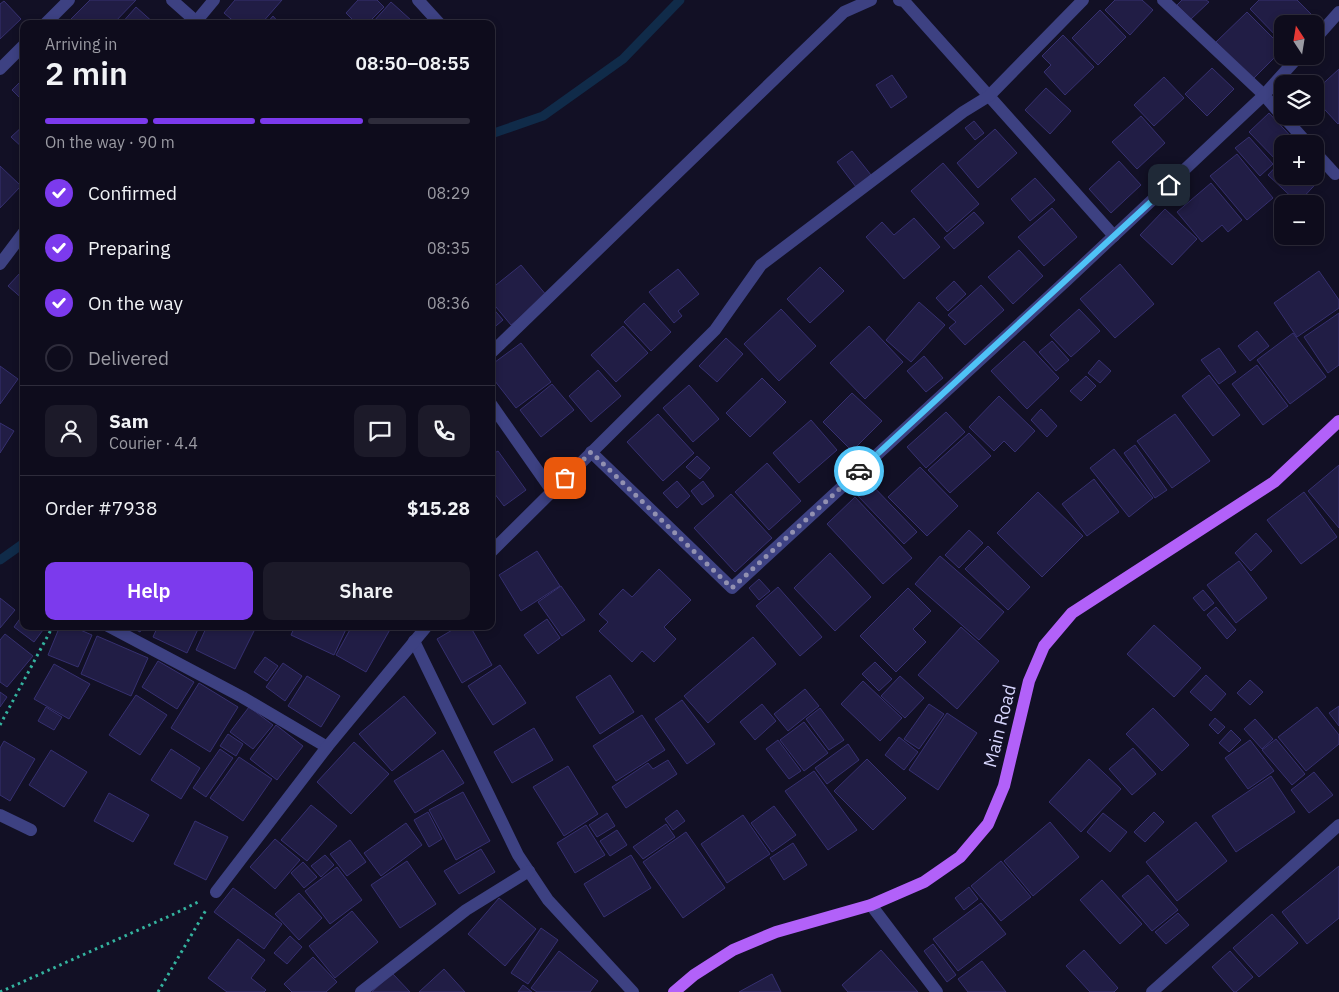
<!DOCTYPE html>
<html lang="en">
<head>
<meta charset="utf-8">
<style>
  :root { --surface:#0e0c1c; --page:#1c1a29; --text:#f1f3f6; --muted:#9b9ba3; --line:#2e2c3b; --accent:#7c3aed }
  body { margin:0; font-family:"IBM Plex Sans",sans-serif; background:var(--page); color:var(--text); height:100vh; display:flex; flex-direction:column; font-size:19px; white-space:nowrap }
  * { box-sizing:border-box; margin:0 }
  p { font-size:16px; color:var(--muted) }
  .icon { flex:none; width:28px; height:28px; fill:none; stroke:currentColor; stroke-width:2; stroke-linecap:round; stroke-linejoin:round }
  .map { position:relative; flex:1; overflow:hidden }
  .drawer { position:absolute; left:20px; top:20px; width:475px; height:610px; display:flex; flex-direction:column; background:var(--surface); border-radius:10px; box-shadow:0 2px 8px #0003,0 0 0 1px var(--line) }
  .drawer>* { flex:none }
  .needle { width:32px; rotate:348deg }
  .tools { position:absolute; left:1274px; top:15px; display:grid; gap:10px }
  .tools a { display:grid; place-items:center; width:50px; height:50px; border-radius:10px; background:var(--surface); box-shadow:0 2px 8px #0003,0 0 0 1px var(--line); font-size:25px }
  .pin { position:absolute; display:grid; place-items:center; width:42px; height:42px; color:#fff; margin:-21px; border-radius:10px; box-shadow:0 2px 8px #0006 }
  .courier { position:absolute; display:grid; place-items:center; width:50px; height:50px; margin:-25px; border:4px solid #4fc3f7; border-radius:50%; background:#fff; color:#222; box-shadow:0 1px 6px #0007 }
  .summary em { font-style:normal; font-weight:600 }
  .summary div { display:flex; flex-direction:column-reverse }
  .summary { display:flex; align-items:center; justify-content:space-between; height:85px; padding:0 25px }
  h1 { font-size:32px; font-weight:600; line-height:38px }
  .bar { display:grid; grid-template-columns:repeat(4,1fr); gap:8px 5px; align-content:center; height:60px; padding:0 25px }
  .bar i { height:6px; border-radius:4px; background:var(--line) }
  .bar .active { background:var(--accent) }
  .bar p { grid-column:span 4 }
  .line { display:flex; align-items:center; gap:12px; padding:0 25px; border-top:1px solid var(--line) }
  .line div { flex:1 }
  .round { display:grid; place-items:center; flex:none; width:52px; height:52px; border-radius:10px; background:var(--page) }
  ol { padding:0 25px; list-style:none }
  li { display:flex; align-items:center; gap:15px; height:55px }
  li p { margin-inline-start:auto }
  li .icon { padding:5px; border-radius:50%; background:var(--accent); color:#fff; stroke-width:4 }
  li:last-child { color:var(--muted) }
  li i { width:28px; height:28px; border:2px solid var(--line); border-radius:50% }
  .action { display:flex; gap:10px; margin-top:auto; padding:10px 25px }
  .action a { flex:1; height:58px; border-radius:10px; background:var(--accent); color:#fff; font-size:20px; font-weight:600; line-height:58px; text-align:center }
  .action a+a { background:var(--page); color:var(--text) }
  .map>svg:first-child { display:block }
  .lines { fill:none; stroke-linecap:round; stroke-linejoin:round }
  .stream { stroke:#102b49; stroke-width:9 }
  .building { fill:#211d45; stroke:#363070 }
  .path { stroke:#34b39f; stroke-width:3; stroke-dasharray:2.5 4; stroke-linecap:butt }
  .minor { stroke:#3d4182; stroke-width:12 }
  .major { stroke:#b261f9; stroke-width:12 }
  .done { stroke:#9291b1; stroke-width:5; stroke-dasharray:0 9 }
  .route { stroke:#4fc3f7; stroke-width:6 }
  .labels { text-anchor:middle; stroke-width:5; stroke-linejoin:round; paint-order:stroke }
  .street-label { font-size:18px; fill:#d7d6fd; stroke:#121025 }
</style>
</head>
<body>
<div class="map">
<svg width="1339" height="992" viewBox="0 0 1339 992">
  <rect width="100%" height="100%" fill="#121025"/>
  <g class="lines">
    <!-- stream -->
    <g class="stream">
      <polyline points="491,134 543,116 623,59 680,0"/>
      <polyline points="0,560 24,543"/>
    </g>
  </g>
  <!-- building -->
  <g class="building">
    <polygon points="90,0 136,0 113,24 66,24"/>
    <polygon points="235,0 282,0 261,24 237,24 224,13"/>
    <polygon points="358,0 377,0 384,7 367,24 357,24 346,13"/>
    <polygon points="1115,0 1142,0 1153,10 1130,35 1105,10"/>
    <polygon points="1182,0 1206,0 1209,2 1191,19 1177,5"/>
    <polygon points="1259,0 1297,0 1313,16 1305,24 1282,24 1282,42 1250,9"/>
    <polygon points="4,1 21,19 0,39 0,4"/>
    <polygon points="391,2 412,21 410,24 375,24 373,22"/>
    <polygon points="136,7 155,24 121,24"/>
    <polygon points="1100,10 1126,37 1098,65 1072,38"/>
    <polygon points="1247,12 1282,47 1282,50 1253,79 1216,42"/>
    <polygon points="273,16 280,24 266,24"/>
    <polygon points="1063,35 1094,67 1065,95 1044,72 1051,65 1042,56"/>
    <polygon points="1212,68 1234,89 1207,116 1185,94"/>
    <polygon points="1339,69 1339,123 1338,124 1315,99 1315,91"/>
    <polygon points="892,75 907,97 891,108 876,85"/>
    <polygon points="1164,77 1184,98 1154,126 1134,105"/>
    <polygon points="24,78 24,102 12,90"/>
    <polygon points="1046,88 1071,111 1050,134 1025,110"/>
    <polygon points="1269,113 1297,143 1282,144 1282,157 1278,162 1249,132"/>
    <polygon points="1141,116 1165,143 1137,169 1112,142"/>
    <polygon points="974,121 984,133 975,140 965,128"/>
    <polygon points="24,125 24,149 11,137"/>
    <polygon points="995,129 1017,153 978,188 957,163"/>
    <polygon points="1249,137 1273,164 1260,176 1235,148"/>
    <polygon points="852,151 871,175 856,187 837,162"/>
    <polygon points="1237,154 1273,198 1247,220 1210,176"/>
    <polygon points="1119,161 1141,185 1111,213 1089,189"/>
    <polygon points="1281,161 1282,176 1315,176 1315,165 1325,174 1298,203 1268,175"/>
    <polygon points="943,163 979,204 947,232 911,191"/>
    <polygon points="0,166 21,186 0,208"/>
    <polygon points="1035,178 1055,200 1030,221 1011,199"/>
    <polygon points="1211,183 1242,220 1228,232 1222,225 1202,242 1177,212"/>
    <polygon points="1052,208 1077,237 1044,266 1018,237"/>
    <polygon points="1165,209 1197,239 1172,265 1140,235"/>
    <polygon points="974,212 984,223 954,249 944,238"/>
    <polygon points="914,218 940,247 904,279 866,237 882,222 894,235"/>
    <polygon points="1019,250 1043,276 1013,304 988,277"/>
    <polygon points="1120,264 1154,304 1115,338 1080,299"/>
    <polygon points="521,265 547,296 511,325 491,301 491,289"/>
    <polygon points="820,267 844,291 810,323 787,299"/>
    <polygon points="678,269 699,294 678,311 682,316 674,323 649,292"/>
    <polygon points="1319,271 1339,300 1339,308 1297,337 1274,303"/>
    <polygon points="20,273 24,276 24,300 8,286"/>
    <polygon points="954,281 966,294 948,311 936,298"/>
    <polygon points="981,285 1004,310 965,345 949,328 956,322 948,315"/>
    <polygon points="919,302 945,325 911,362 886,340"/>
    <polygon points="644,303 671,332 651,351 624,322"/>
    <polygon points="491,306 503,320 491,330"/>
    <polygon points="781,309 816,346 779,381 744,344"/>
    <polygon points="1079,309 1100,331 1071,357 1050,335"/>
    <polygon points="1339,313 1339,365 1328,373 1304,337"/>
    <polygon points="623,326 648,353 616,382 591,355"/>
    <polygon points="869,326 903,362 865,399 830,363"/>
    <polygon points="1257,331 1269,346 1250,361 1238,346"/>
    <polygon points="1293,333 1326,377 1290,404 1257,360"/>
    <polygon points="726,338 743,354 717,382 699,366"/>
    <polygon points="1024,341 1059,378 1027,409 991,371"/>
    <polygon points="1052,341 1069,360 1056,371 1039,352"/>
    <polygon points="521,343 551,382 516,408 491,376 491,365"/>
    <polygon points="1219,348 1236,372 1219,384 1201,360"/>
    <polygon points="924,356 943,378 926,392 907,371"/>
    <polygon points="1099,360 1111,371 1100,383 1088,373"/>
    <polygon points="1257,365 1288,406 1263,425 1232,384"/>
    <polygon points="0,366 18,379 0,404"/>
    <polygon points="598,370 621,396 591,422 569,396"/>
    <polygon points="1209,375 1240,415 1213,436 1182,396"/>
    <polygon points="1086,376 1096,386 1081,401 1070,391"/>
    <polygon points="762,378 786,402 750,437 726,413"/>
    <polygon points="552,384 574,410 541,437 520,410"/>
    <polygon points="689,385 719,419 693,442 663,408"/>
    <polygon points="852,393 882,421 852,451 823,422"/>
    <polygon points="999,396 1035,431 1015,452 1004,441 994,451 969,427"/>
    <polygon points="1041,409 1057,426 1047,437 1031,420"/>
    <polygon points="946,412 965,432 926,468 907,447"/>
    <polygon points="658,414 694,453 663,481 627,442"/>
    <polygon points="1175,414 1210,461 1172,488 1137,441"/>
    <polygon points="811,420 837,450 799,483 773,453"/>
    <polygon points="0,423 14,431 0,453"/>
    <polygon points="969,433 991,456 950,493 928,470"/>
    <polygon points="1135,445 1167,490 1155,498 1124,453"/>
    <polygon points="1114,449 1153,498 1129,517 1090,468"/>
    <polygon points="498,451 526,490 504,506 491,489 491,455"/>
    <polygon points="697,456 710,468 700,479 686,467"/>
    <polygon points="767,463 801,501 769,530 735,492"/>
    <polygon points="1339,465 1339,528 1308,491"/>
    <polygon points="920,467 958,506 927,536 888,497"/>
    <polygon points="1094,479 1119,512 1087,536 1062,504"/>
    <polygon points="677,481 690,496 677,508 663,493"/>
    <polygon points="703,481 714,496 702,505 691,491"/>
    <polygon points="870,483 917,532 904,544 857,495"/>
    <polygon points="1038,492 1083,536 1042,577 997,533"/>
    <polygon points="1304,492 1337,537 1301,564 1267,520"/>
    <polygon points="731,494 772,538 735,572 694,528"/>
    <polygon points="855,497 912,558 883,584 827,524"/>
    <polygon points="969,530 983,543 959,568 945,555"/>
    <polygon points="1256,533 1272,551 1251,571 1235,553"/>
    <polygon points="988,546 1030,587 1008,610 965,569"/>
    <polygon points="537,551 560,586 521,611 499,575"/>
    <polygon points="830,553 871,597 835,631 794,588"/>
    <polygon points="940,556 1004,612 979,640 915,584"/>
    <polygon points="1239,561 1267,598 1236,623 1207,585"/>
    <polygon points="659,569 691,600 664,627 676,639 654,662 642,651 632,662 599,631 608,622 599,614 623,589 632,597"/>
    <polygon points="759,579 770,591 759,600 749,588"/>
    <polygon points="561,586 585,620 562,636 538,602"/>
    <polygon points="778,587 822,637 800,656 756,606"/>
    <polygon points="908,588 931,611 913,629 926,642 896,672 860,636"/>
    <polygon points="1203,590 1214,603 1204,611 1193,598"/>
    <polygon points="0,598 15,610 0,628"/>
    <polygon points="1216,607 1236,630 1227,639 1207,615"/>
    <polygon points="24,613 24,626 46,626 34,642 14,627"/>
    <polygon points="547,619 560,638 538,654 524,635"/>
    <polygon points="1154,625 1201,668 1174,697 1127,654"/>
    <polygon points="60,626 71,626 92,635 78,667 48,655"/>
    <polygon points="129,626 144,626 140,632"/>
    <polygon points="158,626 198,626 199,627 187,653 153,637"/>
    <polygon points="207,626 213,626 219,629 221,626 249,626 255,629 235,669 196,650"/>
    <polygon points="295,626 346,626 347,627 334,655 291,635"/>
    <polygon points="352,626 392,626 366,672 336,655"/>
    <polygon points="459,626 470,626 492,665 462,683 437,639"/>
    <polygon points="961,627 999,661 957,709 918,675"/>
    <polygon points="5,634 33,656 7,687 0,682 0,640"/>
    <polygon points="97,636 148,658 131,696 81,674"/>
    <polygon points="753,637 776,664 708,723 684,696"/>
    <polygon points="265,657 278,666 267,681 254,672"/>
    <polygon points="158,661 194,682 177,709 142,687"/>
    <polygon points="875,662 892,679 879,691 862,674"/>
    <polygon points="283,663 302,676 285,701 266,687"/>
    <polygon points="54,664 90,684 69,719 34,699"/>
    <polygon points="500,665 526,703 493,725 468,686"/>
    <polygon points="610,675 634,712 600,734 576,697"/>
    <polygon points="1206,675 1226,694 1211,711 1190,692"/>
    <polygon points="307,676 340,696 321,727 288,706"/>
    <polygon points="900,676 924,698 905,718 881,696"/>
    <polygon points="1250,680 1263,692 1250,705 1237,693"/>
    <polygon points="863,681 902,718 880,741 841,704"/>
    <polygon points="199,683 238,707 210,752 171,728"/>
    <polygon points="805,689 819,706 788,731 774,714"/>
    <polygon points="0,692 7,697 0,707"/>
    <polygon points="136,695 167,715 140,755 109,735"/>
    <polygon points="404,696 436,733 392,771 359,734"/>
    <polygon points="682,700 715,744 687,764 655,719"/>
    <polygon points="762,704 776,721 755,740 740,722"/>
    <polygon points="929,704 944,714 919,749 904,739"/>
    <polygon points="1339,706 1339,726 1329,713"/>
    <polygon points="46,707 62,717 54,730 38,721"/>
    <polygon points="249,707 273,725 253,749 230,732"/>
    <polygon points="1317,707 1339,735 1339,744 1306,771 1278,737"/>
    <polygon points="820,708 844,740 829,750 806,719"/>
    <polygon points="1153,708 1189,745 1162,771 1126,734"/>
    <polygon points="947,713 977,733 938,790 909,770"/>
    <polygon points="642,715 665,750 616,781 593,746"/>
    <polygon points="1215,718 1225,727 1218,734 1209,725"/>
    <polygon points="1255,719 1273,739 1262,749 1244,729"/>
    <polygon points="804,722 828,753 804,771 780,740"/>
    <polygon points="276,725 303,746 277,780 250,759"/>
    <polygon points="534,728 553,760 512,783 494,752"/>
    <polygon points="1231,730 1241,740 1229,752 1219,743"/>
    <polygon points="228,734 243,744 236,756 220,746"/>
    <polygon points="899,737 918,752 904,770 885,755"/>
    <polygon points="1276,739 1305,774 1292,785 1262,750"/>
    <polygon points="778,740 801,771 789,779 766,749"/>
    <polygon points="1250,740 1274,771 1248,789 1225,758"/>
    <polygon points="4,741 35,759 10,801 0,795 0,748"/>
    <polygon points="354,742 389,774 351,814 317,782"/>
    <polygon points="848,744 859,760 827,784 815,768"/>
    <polygon points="1133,748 1156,774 1132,795 1109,769"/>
    <polygon points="171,749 200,768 181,799 151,780"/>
    <polygon points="220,749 233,758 206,797 193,788"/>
    <polygon points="51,750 87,772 64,807 29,785"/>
    <polygon points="443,750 464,783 415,813 394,781"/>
    <polygon points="239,757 272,779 243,821 210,798"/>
    <polygon points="867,759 906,798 873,830 834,791"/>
    <polygon points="1089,759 1121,789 1081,832 1049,802"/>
    <polygon points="668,760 677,774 626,808 612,787 648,763 653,769"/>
    <polygon points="568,766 598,814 564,836 533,787"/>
    <polygon points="814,771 857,830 828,850 785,791"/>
    <polygon points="1314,772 1333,795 1309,813 1291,790"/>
    <polygon points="1271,776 1295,812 1236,852 1212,816"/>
    <polygon points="463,792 490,841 456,860 429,810"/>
    <polygon points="109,793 149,815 133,842 94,821"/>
    <polygon points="311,805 337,826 307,861 281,840"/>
    <polygon points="774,806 796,835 772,852 751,823"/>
    <polygon points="677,810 685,821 673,830 665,819"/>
    <polygon points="428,812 442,839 429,847 414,820"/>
    <polygon points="1154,812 1164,822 1145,842 1134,832"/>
    <polygon points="607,813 615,826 597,837 589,825"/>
    <polygon points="1103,813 1127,832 1110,852 1087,832"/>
    <polygon points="743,815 770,854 727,883 701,844"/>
    <polygon points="195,821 228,837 206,880 174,864"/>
    <polygon points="1050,822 1079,857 1033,896 1004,861"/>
    <polygon points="1196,822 1227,861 1177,901 1146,862"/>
    <polygon points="406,823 422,845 381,876 364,853"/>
    <polygon points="666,824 675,837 643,859 633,847"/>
    <polygon points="586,825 605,855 575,873 557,843"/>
    <polygon points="617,830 627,845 610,856 600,841"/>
    <polygon points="686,832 725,888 683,918 643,862"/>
    <polygon points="275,839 300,860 275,889 250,867"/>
    <polygon points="350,840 366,862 347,876 330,854"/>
    <polygon points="793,843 807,865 784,880 770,858"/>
    <polygon points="481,849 495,872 459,894 444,871"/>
    <polygon points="325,855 334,865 321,877 311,866"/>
    <polygon points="631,855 651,888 604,917 584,884"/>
    <polygon points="407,861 436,904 400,928 371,885"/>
    <polygon points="1001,861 1031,897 1001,921 971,886"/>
    <polygon points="303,862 317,877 304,888 291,873"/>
    <polygon points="1339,866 1339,918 1307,944 1282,912"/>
    <polygon points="337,867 362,900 330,924 305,891"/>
    <polygon points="1148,875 1178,910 1152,931 1122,896"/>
    <polygon points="1102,880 1142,924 1120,944 1080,900"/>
    <polygon points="969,887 978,899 964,910 955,898"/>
    <polygon points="233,888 282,924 264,949 214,912"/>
    <polygon points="299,893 322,918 299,940 275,914"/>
    <polygon points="499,898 536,929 505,966 468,934"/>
    <polygon points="981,903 1006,934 958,971 933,939"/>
    <polygon points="352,911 378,942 335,978 309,946"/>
    <polygon points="1178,913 1189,925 1166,944 1155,932"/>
    <polygon points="1272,914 1298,943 1259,977 1233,948"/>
    <polygon points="541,928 558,940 528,984 511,973"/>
    <polygon points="290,936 302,947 287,964 274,953"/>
    <polygon points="238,939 265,960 251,978 266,990 264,992 227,992 208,978"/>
    <polygon points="933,944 956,975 947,982 924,951"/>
    <polygon points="881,950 918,992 848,992 842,985"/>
    <polygon points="1084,950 1118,988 1114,992 1090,992 1066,966"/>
    <polygon points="559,951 598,981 590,992 537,992 531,988"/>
    <polygon points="1230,951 1253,977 1236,992 1234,992 1212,967"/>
    <polygon points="313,957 337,982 326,992 292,992 284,984"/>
    <polygon points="982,961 1006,992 968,992 958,979"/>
    <polygon points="444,969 465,992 419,992"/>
    <polygon points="392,973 410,992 372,992"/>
    <polygon points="772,974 781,992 739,992"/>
    <polygon points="523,985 532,992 518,992"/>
  </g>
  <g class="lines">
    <!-- path -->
    <g class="path">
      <polyline points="0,725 53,626"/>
      <polyline points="0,992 174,914 198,902"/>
      <polyline points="158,992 206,910"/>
    </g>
    <!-- minor -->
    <g class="minor">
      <polyline points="172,0 199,24"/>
      <polyline points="418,0 440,24"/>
      <polyline points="899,0 904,1 1114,236"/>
      <polyline points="1163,0 1264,95 1282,116"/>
      <polyline points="45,24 69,0"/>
      <polyline points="194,24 214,0"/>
      <polyline points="1315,39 1339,12"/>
      <polyline points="0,69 24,45"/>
      <polyline points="1283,116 1308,144"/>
      <polyline points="1315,152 1335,174"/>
      <polyline points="0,264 24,232"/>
      <polyline points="491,353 844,12 871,0"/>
      <polyline points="491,404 552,491"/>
      <polyline points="591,452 732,588 1067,280 1264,95 1299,56"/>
      <polyline points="491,552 715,330 761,265 963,112 989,96 1083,0"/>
      <polyline points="108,626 242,697 327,747"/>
      <polyline points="414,641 518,855 548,900 633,992"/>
      <polyline points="0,815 31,830"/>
      <polyline points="216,892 327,747 427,626"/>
      <polyline points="871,905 937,992"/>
      <polyline points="361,992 466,910 529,871"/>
      <polyline points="1152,992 1339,825"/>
    </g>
    <!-- major -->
    <polyline class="major" points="674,992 694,975 733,950 776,932 871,905 924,882 960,857 988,824 1004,786 1029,681 1044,646 1072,613 1274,482 1339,421"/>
  </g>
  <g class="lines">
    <!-- done -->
    <polyline class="done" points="565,478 591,452 732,588 859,471"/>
    <!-- route -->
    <polyline class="route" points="859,471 1169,185"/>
  </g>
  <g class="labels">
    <!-- street labels -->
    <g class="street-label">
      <text transform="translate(1000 726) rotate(-76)" y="6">Main Road</text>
    </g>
  </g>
</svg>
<div class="tools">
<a><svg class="needle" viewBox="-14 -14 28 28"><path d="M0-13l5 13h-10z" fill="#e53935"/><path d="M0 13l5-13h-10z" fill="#9b9ba3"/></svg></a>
<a><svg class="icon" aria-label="layers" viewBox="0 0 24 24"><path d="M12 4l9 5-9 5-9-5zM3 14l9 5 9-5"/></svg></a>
<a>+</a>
<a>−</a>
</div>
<div class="pin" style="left:565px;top:478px;background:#ea580c"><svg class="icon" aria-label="bag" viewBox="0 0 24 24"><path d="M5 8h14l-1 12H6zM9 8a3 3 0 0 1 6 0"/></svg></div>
<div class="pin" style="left:1169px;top:185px;background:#1f2937"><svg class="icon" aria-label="home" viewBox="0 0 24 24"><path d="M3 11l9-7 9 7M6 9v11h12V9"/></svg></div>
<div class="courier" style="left:859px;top:471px"><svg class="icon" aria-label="car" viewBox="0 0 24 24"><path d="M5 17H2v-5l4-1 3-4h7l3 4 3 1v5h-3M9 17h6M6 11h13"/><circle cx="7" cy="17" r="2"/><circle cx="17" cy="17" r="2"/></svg></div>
<section class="drawer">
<div class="summary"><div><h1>2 min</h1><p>Arriving in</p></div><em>08:50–08:55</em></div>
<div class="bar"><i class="active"></i><i class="active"></i><i class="active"></i><i></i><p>On the way · 90 m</p></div>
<ol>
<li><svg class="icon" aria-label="check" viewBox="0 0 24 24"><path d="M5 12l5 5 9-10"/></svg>Confirmed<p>08:29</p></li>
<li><svg class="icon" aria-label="check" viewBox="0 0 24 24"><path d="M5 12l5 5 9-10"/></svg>Preparing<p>08:35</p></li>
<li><svg class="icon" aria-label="check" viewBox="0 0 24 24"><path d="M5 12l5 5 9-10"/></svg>On the way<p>08:36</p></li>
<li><i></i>Delivered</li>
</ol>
<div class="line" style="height:90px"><a class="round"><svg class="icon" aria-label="person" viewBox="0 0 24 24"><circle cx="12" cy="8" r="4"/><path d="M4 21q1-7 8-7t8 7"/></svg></a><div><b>Sam</b><p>Courier · 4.4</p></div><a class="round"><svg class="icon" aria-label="chat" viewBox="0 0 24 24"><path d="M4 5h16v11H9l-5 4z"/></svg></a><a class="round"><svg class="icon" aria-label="phone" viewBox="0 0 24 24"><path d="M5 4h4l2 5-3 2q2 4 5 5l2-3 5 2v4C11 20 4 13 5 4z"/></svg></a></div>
<div class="line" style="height:65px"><div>Order #7938</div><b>$15.28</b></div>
<div class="action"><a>Help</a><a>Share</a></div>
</section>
</div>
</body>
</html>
